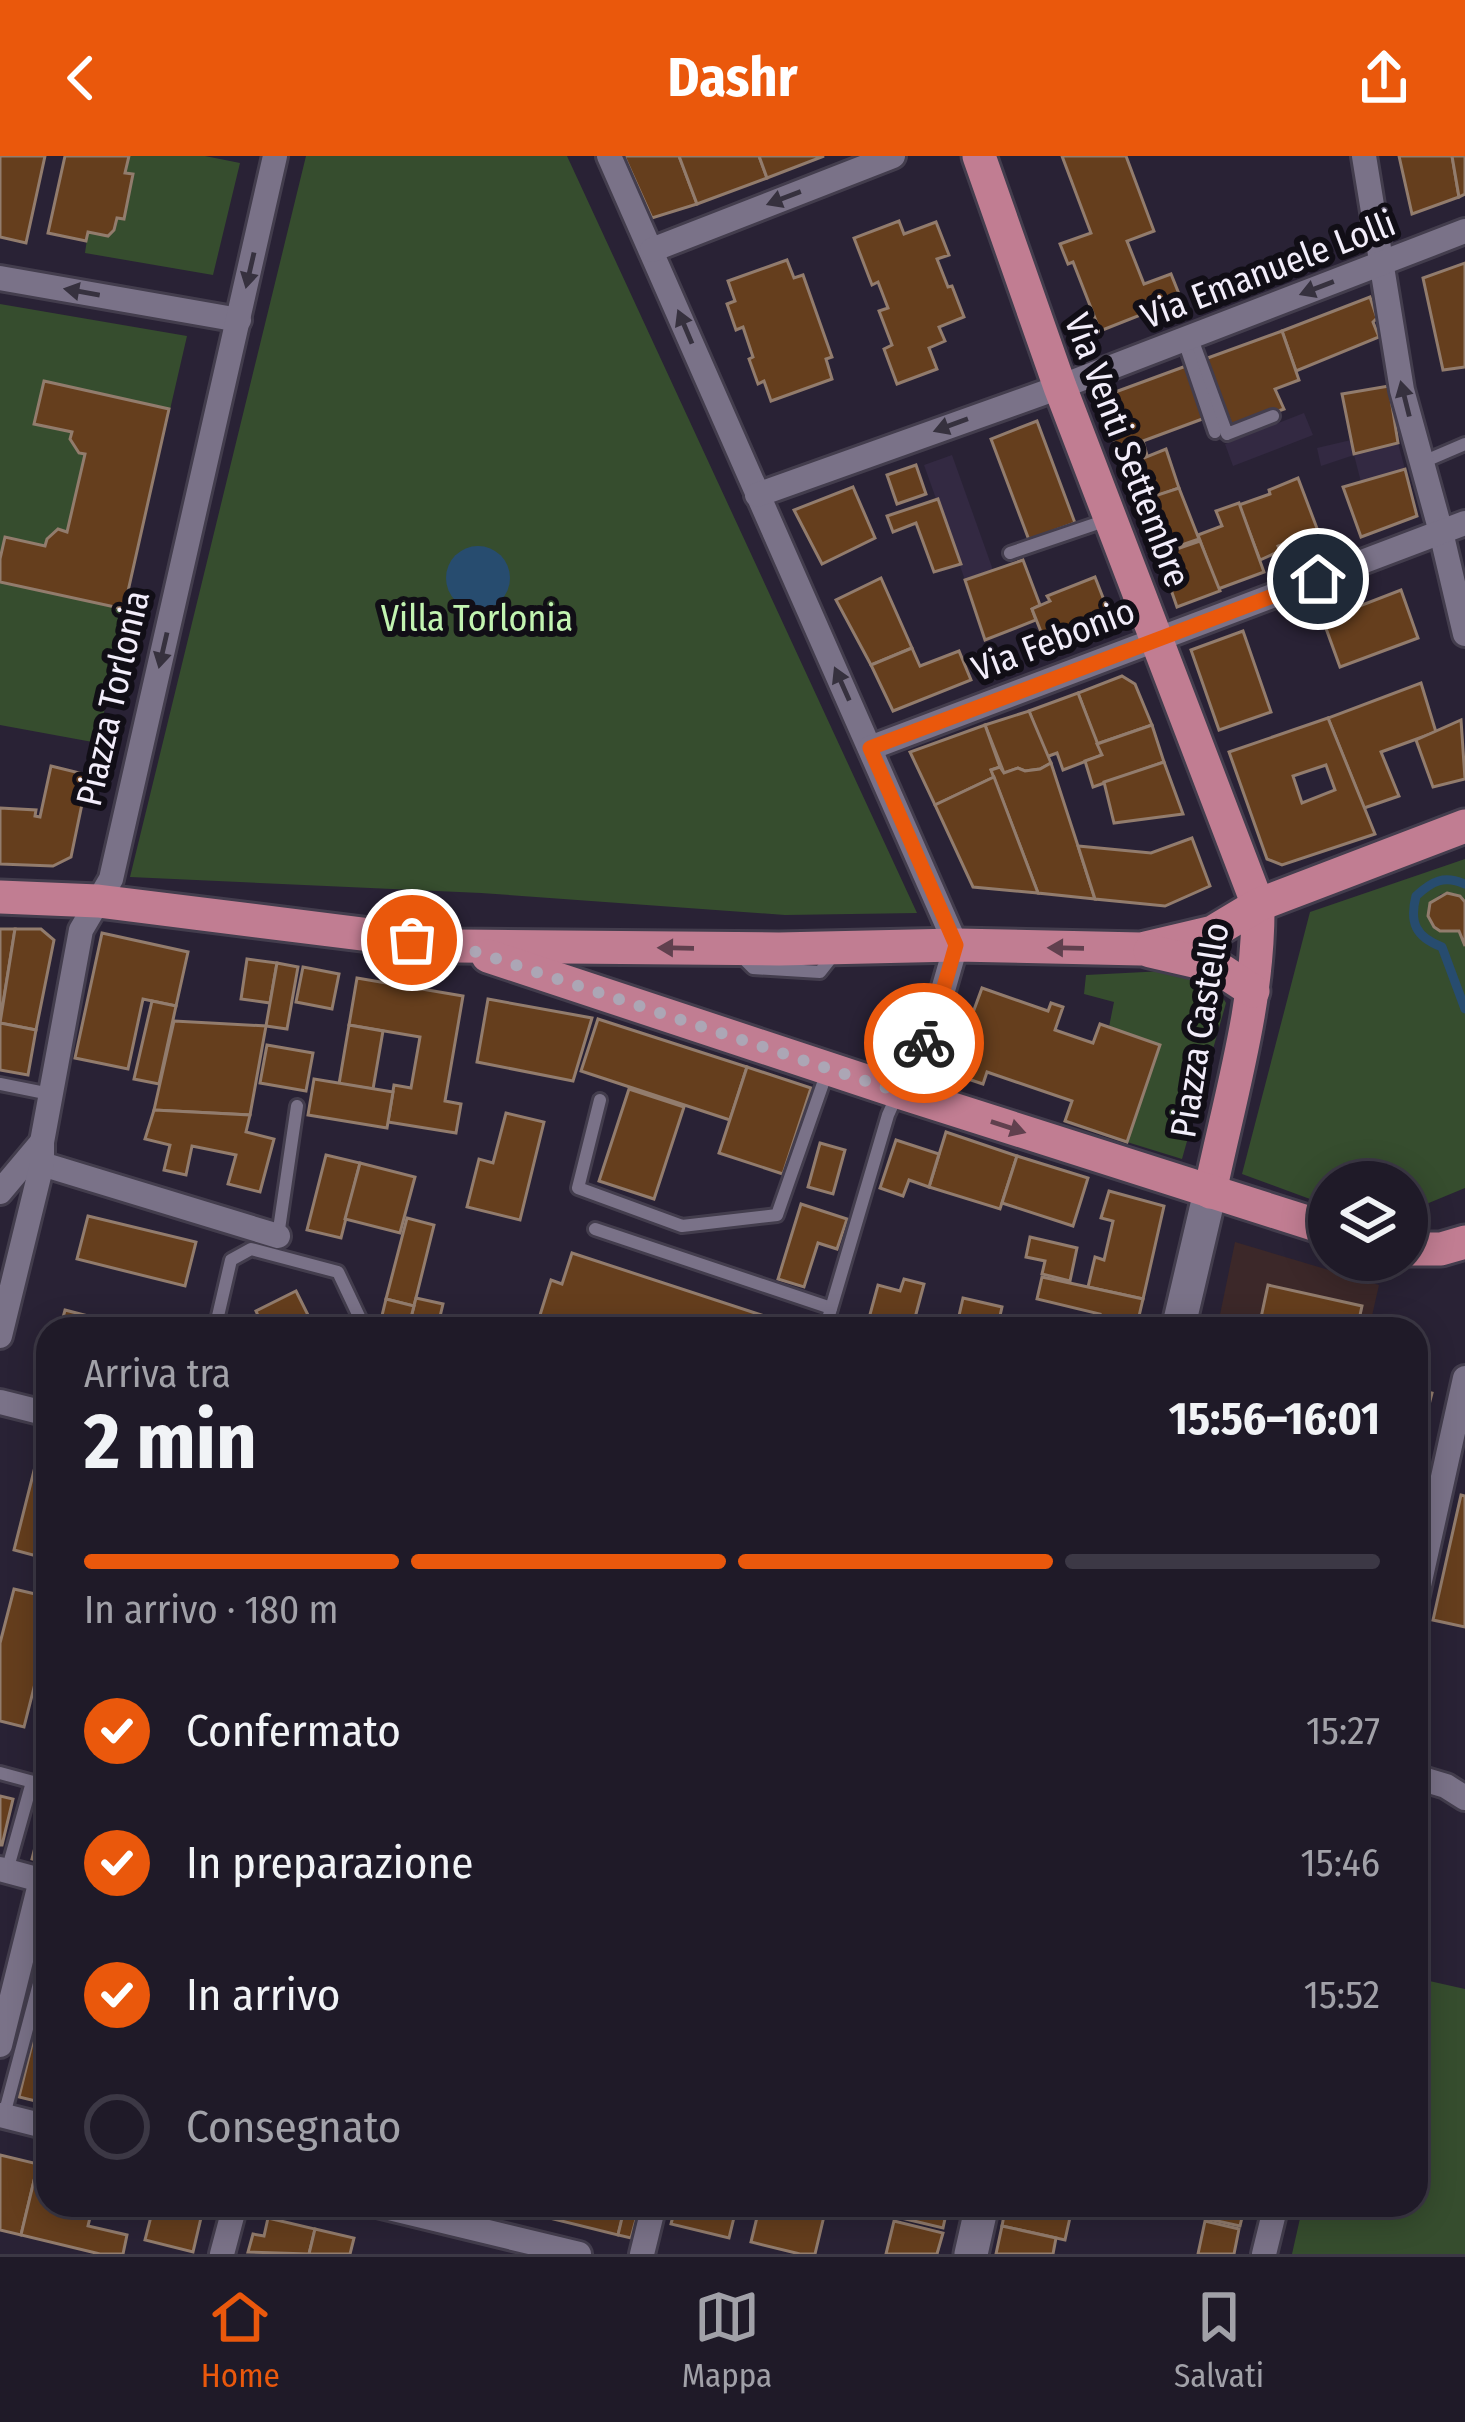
<!DOCTYPE html>
<html lang="it">
<head>
<meta charset="utf-8">
<style>
  :root { --surface:#1f1a28; --page:#272330; --text:#f1f3f6; --muted:#a1a1a8; --line:#3c3845; --accent:#ea580c }
  body { margin:0; font-family:"Fira Sans Condensed",sans-serif; background:var(--page); color:var(--text); height:100vh; display:flex; flex-direction:column; font-size:45px; white-space:nowrap }
  * { box-sizing:border-box; margin:0 }
  p { font-size:39px; color:var(--muted) }
  .icon { flex:none; width:66px; height:66px; fill:none; stroke:currentColor; stroke-width:2; stroke-linecap:round; stroke-linejoin:round }
  .map { position:relative; flex:1; overflow:hidden }
  .side { position:absolute; left:36px; top:1161px; width:1392px; height:900px; display:flex; flex-direction:column; background:var(--surface); border-radius:36px; box-shadow:0 6px 30px #0003,0 0 0 3px var(--line) }
  .side>* { flex:none }
  .buttons { position:absolute; left:1308px; top:1005px; display:grid; gap:24px }
  .buttons a { display:grid; place-items:center; width:120px; height:120px; border-radius:50%; background:var(--surface); box-shadow:0 6px 30px #0003,0 0 0 3px var(--line); font-size:60px }
  .pin { position:absolute; display:grid; place-items:center; width:102px; height:102px; color:#fff; margin:-51px; border:6px solid #fff; border-radius:50%; box-shadow:0 3px 12px #0007 }
  .courier { position:absolute; display:grid; place-items:center; width:120px; height:120px; margin:-60px; border:9px solid #ea580c; border-radius:50%; background:#fff; color:#222; box-shadow:0 3px 15px #0007 }
  .head em { font-style:normal; font-weight:700 }
  .head div { display:flex; flex-direction:column-reverse }
  .head { display:flex; align-items:center; justify-content:space-between; height:204px; padding:0 48px }
  h1 { font-size:78px; font-weight:700; line-height:90px }
  .bar { display:grid; grid-template-columns:repeat(4,1fr); gap:18px 12px; align-content:center; height:144px; padding:0 48px }
  .bar i { height:15px; border-radius:9px; background:var(--line) }
  .bar .current { background:var(--accent) }
  .bar p { grid-column:span 4 }
  ol { padding:0 48px; list-style:none }
  li { display:flex; align-items:center; gap:36px; height:132px }
  li p { margin-inline-start:auto }
  li .icon { padding:12px; border-radius:50%; background:var(--accent); color:#fff; stroke-width:4 }
  li:last-child { color:var(--muted) }
  li i { width:66px; height:66px; border:6px solid var(--line); border-radius:50% }
  header { display:flex; justify-content:space-between; align-items:center; height:156px; padding:0 48px; background:var(--accent); color:#fff; font-size:54px; font-weight:700 }
  .tabs { display:flex; justify-content:space-around; align-items:center; height:168px; border-top:3px solid var(--line); background:var(--surface); font-size:33px; color:var(--muted) }
  .tabs a { display:grid; justify-items:center; gap:6px }
  .tabs .current { color:var(--accent) }
  .map>svg:first-child { display:block }
  .built { fill:#332942 }
  .education { fill:#3c2829 }
  .green { fill:#364d2e }
  .water { fill:#274c6f }
  .lines { fill:none; stroke-linecap:round; stroke-linejoin:round }
  .stream { stroke:#274c6f; stroke-width:9 }
  .building { fill:#653e1d; stroke:#927c6d; stroke-width:3; fill-rule:evenodd }
  .service-casing { stroke:#433d4d; stroke-width:18 }
  .minor-casing { stroke:#433d4d; stroke-width:30 }
  .secondary-casing { stroke:#433d4d; stroke-width:39 }
  .primary-casing { stroke:#433d4d; stroke-width:39 }
  .service { stroke:#7a7288; stroke-width:12 }
  .minor { stroke:#7a7288; stroke-width:24 }
  .secondary { stroke:#7a7288; stroke-width:33 }
  .primary { stroke:#c17d92; stroke-width:33 }
  .oneway { fill:#36313e }
  .oneway2 { fill:#60404e }
  .done { stroke:#aca6b5; stroke-width:12; stroke-dasharray:0 21.6 }
  .route { stroke:#ea580c; stroke-width:15 }
  .labels { text-anchor:middle; stroke-width:12; stroke-linejoin:round; paint-order:stroke }
  .street-label { font-size:36px; fill:#f2edfa; stroke:#110e16 }
  .park-label { font-size:36px; fill:#c2f4b1; stroke:#110e16 }
</style>
</head>
<body>
<header><svg class="icon" aria-label="back" viewBox="0 0 24 24"><path d="M15 5l-7 7 7 7"/></svg>Dashr<svg class="icon" aria-label="share" viewBox="0 0 24 24"><path d="M12 15V3M7 8l5-5 5 5M5 13v7h14v-7"/></svg></header>
<div class="map">
<svg width="1465" height="2098" viewBox="0 0 1465 2098">
  <rect width="100%" height="100%" fill="#292235"/>
  <!-- built -->
  <g class="built">
    <polygon points="1304,257 1313,279 1233,310 1225,288"/>
    <polygon points="1351,284 1355,298 1398,287 1405,313 1361,326 1354,299 1321,310 1317,292"/>
    <polygon points="952,299 993,414 965,424 924,309"/>
  </g>
  <!-- education -->
  <polygon class="education" points="1235,1086 1379,1129 1369,1173 1217,1173"/>
  <!-- green -->
  <g class="green">
    <polygon points="129,0 205,0 240,7 213,119 85,97 88,76 108,80 114,74 117,62 124,63 133,19 125,17"/>
    <polygon points="306,0 567,0 917,757 785,759 481,737 130,721"/>
    <polygon points="0,148 187,180 124,453 98,587 0,569"/>
    <path d="M 1465,703 L 1465,746 L 1454,737 L 1441,738 L 1430,747 C 1425,769 1439,778 1459,775 L 1465,790 L 1465,1032 L 1407,1056 L 1407,1026 L 1329,1026 L 1329,1050 L 1242,1018 L 1310,756 Z"/>
    <polygon points="1184,814 1213,825 1226,847 1182,1003 1127,986 1160,889 1109,871 1114,846 1084,838 1086,819"/>
    <polygon points="1416,1822 1465,1833 1465,2098 1292,2098 1303,2049 1416,2049"/>
  </g>
  <!-- water -->
  <circle class="water" cx="478" cy="422" r="32"/>
  <g class="lines">
    <!-- stream -->
    <path class="stream" d="M 1465,728 C 1444,719 1432,725 1416,740 C 1409,767 1416,781 1442,791 L 1465,853"/>
  </g>
  <!-- building -->
  <g class="building">
    <polygon points="0,0 45,0 26,87 0,81"/>
    <polygon points="65,0 129,0 125,17 133,18 124,63 117,62 114,74 108,80 88,76 86,85 48,77"/>
    <polygon points="624,0 679,0 697,48 652,62"/>
    <polygon points="679,0 759,0 767,22 697,48"/>
    <polygon points="759,0 824,0 767,22"/>
    <polygon points="1062,0 1126,0 1154,75 1127,85 1144,128 1171,118 1181,143 1100,175 1073,106 1068,108 1060,88 1091,77"/>
    <polygon points="1399,0 1452,0 1459,41 1412,58"/>
    <polygon points="1452,0 1465,0 1465,38 1459,41"/>
    <polygon points="899,65 904,78 936,66 949,99 937,103 948,131 952,130 964,161 939,171 945,185 929,192 937,213 897,228 884,193 892,189 879,155 888,152 878,126 872,129 854,82"/>
    <polygon points="787,104 794,122 803,119 832,201 826,203 832,223 771,245 764,225 758,228 749,203 753,201 743,171 736,174 727,148 735,145 728,125"/>
    <polygon points="1465,107 1465,211 1443,214 1423,122"/>
    <polygon points="1370,141 1377,162 1373,166 1379,181 1296,215 1282,175"/>
    <polygon points="1282,175 1299,224 1275,233 1284,253 1232,271 1205,203"/>
    <polygon points="1186,210 1205,262 1143,285 1148,303 1123,311 1099,242"/>
    <polygon points="44,225 169,253 124,453 0,426 0,403 5,381 45,390 47,383 58,373 67,376 85,298 79,297 70,283 72,276 34,268"/>
    <polygon points="1389,230 1398,287 1354,298 1342,238"/>
    <polygon points="1037,265 1075,367 1029,384 991,283"/>
    <polygon points="1166,293 1179,332 1140,346 1126,309"/>
    <polygon points="916,309 926,338 897,348 887,319"/>
    <polygon points="1405,313 1417,360 1361,381 1343,331"/>
    <polygon points="1298,322 1318,375 1278,390 1280,395 1260,404 1239,349 1270,338 1269,334"/>
    <polygon points="853,331 875,382 822,408 794,354"/>
    <polygon points="1179,332 1199,383 1153,399 1133,347"/>
    <polygon points="938,343 961,408 934,416 916,367 893,376 887,360"/>
    <polygon points="1239,347 1264,416 1218,433 1198,379 1222,370 1216,355"/>
    <polygon points="1200,385 1220,435 1177,451 1159,399"/>
    <polygon points="1023,404 1040,449 1032,453 1036,464 985,484 965,424"/>
    <polygon points="1095,421 1114,470 1049,496 1032,453 1050,445 1047,440"/>
    <polygon points="881,422 912,492 871,509 836,444"/>
    <polygon points="1401,434 1418,482 1340,511 1323,464"/>
    <polygon points="1243,475 1271,556 1219,574 1191,494"/>
    <polygon points="912,492 920,510 959,495 971,524 893,555 871,509"/>
    <polygon points="1122,520 1135,528 1152,569 1097,588 1078,537"/>
    <polygon points="1421,527 1436,576 1381,596 1399,640 1364,652 1328,562"/>
    <polygon points="1078,537 1102,599 1063,614 1057,597 1046,601 1029,555"/>
    <polygon points="1029,555 1051,607 1040,613 1025,615 1018,612 1004,617 985,569"/>
    <path d="M 1328,562 L 1375,678 L 1282,709 L 1267,703 L 1229,596 ZM 1326,609 L 1335,634 L 1302,647 L 1293,620 Z"/>
    <polygon points="1461,564 1465,623 1433,631 1416,584"/>
    <polygon points="985,569 1000,611 991,614 994,621 935,649 910,596"/>
    <polygon points="1152,569 1164,606 1093,631 1085,605 1102,599 1097,588"/>
    <polygon points="1164,606 1183,658 1114,667 1104,626"/>
    <polygon points="1051,607 1078,690 1095,743 1038,737 991,614 1000,611 1004,617 1018,612 1025,615 1040,613"/>
    <polygon points="51,610 88,619 71,701 53,710 0,708 0,652 36,654 35,660 40,661"/>
    <polygon points="994,621 1038,737 973,731 935,649"/>
    <polygon points="1192,682 1210,730 1165,750 1095,743 1078,690 1151,697"/>
    <polygon points="1447,737 1460,740 1465,746 1465,790 1459,775 1440,775 1434,771 1428,760 1430,747"/>
    <polygon points="0,773 15,773 0,866"/>
    <polygon points="15,773 41,773 54,784 36,874 0,867"/>
    <polygon points="102,777 188,796 176,850 143,843 128,913 75,902"/>
    <polygon points="247,803 277,807 270,847 241,843"/>
    <polygon points="277,807 298,811 287,873 266,870"/>
    <polygon points="303,811 339,818 332,853 296,846"/>
    <polygon points="357,822 463,840 445,945 461,948 456,977 388,966 394,929 411,932 420,881 349,869"/>
    <polygon points="982,832 1048,855 1051,847 1063,851 1055,874 1093,887 1100,868 1160,889 1127,986 1065,965 1072,945 987,916 983,928 944,915 953,888 960,892"/>
    <polygon points="488,843 592,862 573,925 477,906"/>
    <polygon points="152,845 176,850 159,928 134,923"/>
    <polygon points="598,863 747,911 730,964 581,915"/>
    <polygon points="174,865 266,870 250,959 154,954"/>
    <polygon points="0,867 36,874 28,919 0,914"/>
    <polygon points="349,869 383,875 373,933 339,928"/>
    <polygon points="267,889 313,897 306,935 260,927"/>
    <polygon points="747,911 811,932 783,1018 719,997"/>
    <polygon points="314,923 393,936 387,972 308,959"/>
    <polygon points="629,933 684,951 654,1043 599,1025"/>
    <polygon points="154,954 250,959 246,976 274,983 260,1036 228,1028 236,999 192,990 186,1019 164,1014 170,989 145,983"/>
    <polygon points="506,957 544,966 520,1064 467,1051 479,1003 493,1007"/>
    <polygon points="946,976 1017,1000 1000,1053 929,1031"/>
    <polygon points="896,984 939,998 929,1031 909,1024 903,1040 880,1032"/>
    <polygon points="820,987 845,994 833,1038 808,1031"/>
    <polygon points="326,999 360,1007 341,1082 307,1074"/>
    <polygon points="1017,1000 1088,1022 1073,1070 1002,1047"/>
    <polygon points="360,1007 415,1021 400,1077 345,1063"/>
    <polygon points="1109,1035 1164,1050 1143,1143 1088,1131 1095,1101 1104,1104 1113,1065 1101,1062"/>
    <polygon points="801,1048 847,1063 837,1093 818,1087 804,1131 778,1123"/>
    <polygon points="88,1060 196,1086 185,1130 77,1103"/>
    <polygon points="407,1062 434,1069 414,1150 386,1143"/>
    <polygon points="1030,1081 1077,1092 1070,1125 1042,1118 1045,1105 1026,1101"/>
    <polygon points="572,1097 801,1172 800,1173 583,1173 540,1159 551,1124 562,1128"/>
    <polygon points="1042,1121 1143,1143 1136,1173 1097,1173 1100,1158 1037,1143"/>
    <polygon points="904,1123 924,1128 912,1173 866,1173 878,1129 900,1135"/>
    <polygon points="1268,1129 1362,1150 1357,1173 1239,1173 1240,1167 1259,1171"/>
    <polygon points="296,1135 315,1173 264,1173 256,1155"/>
    <polygon points="416,1142 443,1148 437,1173 408,1173"/>
    <polygon points="963,1142 1002,1151 997,1173 956,1173"/>
    <polygon points="386,1143 414,1150 408,1173 379,1172"/>
    <polygon points="65,1154 138,1173 60,1173"/>
    <polygon points="1416,1233 1432,1237 1416,1300"/>
    <polygon points="42,1283 48,1285 48,1403 14,1394"/>
    <polygon points="1461,1339 1465,1340 1465,1471 1433,1464"/>
    <polygon points="14,1433 48,1441 48,1476 24,1571 0,1565 0,1487"/>
    <polygon points="0,1640 13,1643 2,1689 0,1689"/>
    <polygon points="43,1660 48,1662 48,1707 32,1703"/>
    <polygon points="34,1880 48,1883 48,1948 19,1941"/>
    <polygon points="0,1999 38,2008 21,2079 0,2074"/>
    <polygon points="38,2008 48,2010 48,2049 93,2049 88,2070 127,2079 123,2098 100,2098 21,2079"/>
    <polygon points="154,2049 204,2049 193,2096 145,2084"/>
    <polygon points="536,2049 599,2049 598,2054 623,2060 618,2079 533,2058"/>
    <polygon points="625,2049 640,2049 631,2082 618,2079"/>
    <polygon points="676,2049 737,2049 729,2082 671,2068"/>
    <polygon points="760,2049 794,2049 825,2056 815,2098 800,2098 751,2086"/>
    <polygon points="895,2049 948,2049 943,2072 893,2060"/>
    <polygon points="1006,2049 1035,2049 1071,2057 1065,2084 1002,2070"/>
    <polygon points="1192,2049 1226,2049 1244,2053 1240,2070 1190,2059"/>
    <polygon points="268,2062 315,2073 309,2098 248,2096 253,2078 264,2080"/>
    <polygon points="894,2065 943,2077 937,2098 886,2098"/>
    <polygon points="1205,2065 1239,2073 1234,2098 1198,2098"/>
    <polygon points="1002,2070 1056,2082 1053,2098 996,2098"/>
    <polygon points="315,2073 354,2082 350,2098 309,2098"/>
  </g>
  <g class="lines">
    <defs>
      <g id="service">
        <polyline points="1191,180 1227,278 1273,260"/>
        <polyline points="1184,185 1215,276"/>
        <polyline points="1423,306 1465,288"/>
        <polyline points="1010,397 1110,363"/>
        <polyline points="739,798 753,812 820,816 835,797"/>
        <polyline points="0,928 50,938"/>
        <polyline points="600,944 578,1032 682,1070 777,1059 828,913"/>
        <polyline points="595,1073 831,1152"/>
        <polyline points="278,1080 297,950"/>
        <polyline points="215,1173 231,1104 251,1093 338,1116 365,1173"/>
        <polyline points="825,1173 888,959 897,939"/>
        <polyline points="0,1617 48,1630"/>
        <polyline points="7,1715 32,1626"/>
        <polyline points="4,1959 48,1794"/>
      </g>
      <g id="minor">
        <polyline points="609,0 956,789 933,869 899,936"/>
        <polyline points="1364,0 1402,234 1441,376 1465,478"/>
        <polyline points="652,94 893,0"/>
        <polyline points="0,122 239,164"/>
        <polyline points="757,339 1060,231 1465,75"/>
        <polyline points="870,592 1465,367"/>
        <polyline points="42,1008 278,1080"/>
        <polyline points="0,1036 42,986"/>
        <polyline points="0,1180 42,1008 42,986 81,774 111,723 275,0"/>
        <polyline points="0,1246 48,1258"/>
        <polyline points="1416,1443 1465,1222"/>
        <polyline points="1416,1621 1446,1630 1465,1642"/>
        <polyline points="0,1713 48,1726"/>
        <polyline points="0,1889 41,1724"/>
        <polyline points="0,1959 48,1971"/>
        <polyline points="377,2049 579,2098"/>
        <polyline points="222,2098 235,2049"/>
        <polyline points="642,2098 654,2049"/>
        <polyline points="1264,2098 1276,2049"/>
      </g>
      <g id="secondary">
        <polyline points="1178,1173 1210,1036"/>
        <polyline points="971,2098 982,2049"/>
      </g>
      <g id="primary">
        <path d="M 979,0 L 1060,231 L 1258,749 C 1259,846 1230,941 1210,1036"/>
        <polyline points="0,741 98,745 458,790 779,793 956,789 1141,793 1213,776 1258,749 1465,670"/>
        <polyline points="1150,795 1215,810 1253,835"/>
        <polyline points="488,800 899,936 1329,1073"/>
        <polyline points="1407,1093 1441,1093 1465,1086"/>
      </g>
    </defs>
    <!-- service casing -->
    <use href="#service" class="service-casing"/>
    <!-- minor casing -->
    <use href="#minor" class="minor-casing"/>
    <!-- secondary casing -->
    <use href="#secondary" class="secondary-casing"/>
    <!-- primary casing -->
    <use href="#primary" class="primary-casing"/>
    <!-- service -->
    <use href="#service" class="service"/>
    <!-- minor -->
    <use href="#minor" class="minor"/>
    <!-- secondary -->
    <use href="#secondary" class="secondary"/>
    <!-- primary -->
    <use href="#primary" class="primary"/>
  </g>
  <!-- one-way arrows -->
  <defs><path id="oneway-solid" d="M-6-.8H1V-3.2L6.5 0L1 3.2V.8H-6Z" transform="scale(3)"/></defs>
  <g class="oneway">
    <use href="#oneway-solid" transform="translate(784 42) rotate(159)"/>
    <use href="#oneway-solid" transform="translate(250 114) rotate(103)"/>
    <use href="#oneway-solid" transform="translate(1317 132) rotate(159)"/>
    <use href="#oneway-solid" transform="translate(82 136) rotate(-170)"/>
    <use href="#oneway-solid" transform="translate(685 171) rotate(-113)"/>
    <use href="#oneway-solid" transform="translate(1405 243) rotate(-104)"/>
    <use href="#oneway-solid" transform="translate(951 269) rotate(160)"/>
    <use href="#oneway-solid" transform="translate(163 494) rotate(103)"/>
    <use href="#oneway-solid" transform="translate(842 528) rotate(-114)"/>
  </g>
  <g class="oneway2">
    <use href="#oneway-solid" transform="translate(676 792) rotate(-179)"/>
    <use href="#oneway-solid" transform="translate(1066 792) rotate(-179)"/>
    <use href="#oneway-solid" transform="translate(1008 971) rotate(18)"/>
  </g>
  <g class="lines">
    <!-- done -->
    <polyline class="done" points="412,784 458,790 899,936 924,887"/>
    <!-- route -->
    <polyline class="route" points="924,887 933,869 956,789 870,592 1318,423"/>
  </g>
  <g class="labels">
    <!-- street labels -->
    <g class="street-label">
      <text transform="translate(1268 113) rotate(-21)" y="13">Via Emanuele Lolli</text>
      <text transform="translate(1128 294) rotate(69)" y="13">Via Venti Settembre</text>
      <text transform="translate(1053 483) rotate(-21)" y="13">Via Febonio</text>
      <text transform="translate(112 542) rotate(-77)" y="13">Piazza Torlonia</text>
      <text transform="translate(1199 874) rotate(-81)" y="13">Piazza Castello</text>
    </g>
    <!-- park labels -->
    <g class="park-label">
      <text x="477" y="475">Villa Torlonia</text>
    </g>
  </g>
</svg>
<div class="buttons">
<a><svg class="icon" aria-label="layers" viewBox="0 0 24 24"><path d="M12 4l9 5-9 5-9-5zM3 14l9 5 9-5"/></svg></a>
</div>
<div class="pin" style="left:412px;top:784px;background:#ea580c"><svg class="icon" aria-label="bag" viewBox="0 0 24 24"><path d="M5 8h14l-1 12H6zM9 8a3 3 0 0 1 6 0"/></svg></div>
<div class="pin" style="left:1318px;top:423px;background:#1f2937"><svg class="icon" aria-label="home" viewBox="0 0 24 24"><path d="M3 11l9-7 9 7M6 9v11h12V9"/></svg></div>
<div class="courier" style="left:924px;top:887px"><svg class="icon" aria-label="bike" viewBox="0 0 24 24"><circle cx="6" cy="16" r="4"/><circle cx="18" cy="16" r="4"/><path d="M6 16l4-8h5l3 8M10 8l3 8H6M13 5h3"/></svg></div>
<section class="side">
<div class="head"><div><h1>2 min</h1><p>Arriva tra</p></div><em>15:56–16:01</em></div>
<div class="bar"><i class="current"></i><i class="current"></i><i class="current"></i><i></i><p>In arrivo · 180 m</p></div>
<ol>
<li><svg class="icon" aria-label="check" viewBox="0 0 24 24"><path d="M5 12l5 5 9-10"/></svg>Confermato<p>15:27</p></li>
<li><svg class="icon" aria-label="check" viewBox="0 0 24 24"><path d="M5 12l5 5 9-10"/></svg>In preparazione<p>15:46</p></li>
<li><svg class="icon" aria-label="check" viewBox="0 0 24 24"><path d="M5 12l5 5 9-10"/></svg>In arrivo<p>15:52</p></li>
<li><i></i>Consegnato</li>
</ol>
</section>
</div>
<nav class="tabs">
<a class="current"><svg class="icon" aria-label="home" viewBox="0 0 24 24"><path d="M3 11l9-7 9 7M6 9v11h12V9"/></svg>Home</a>
<a><svg class="icon" aria-label="map" viewBox="0 0 24 24"><path d="M3 6l6-2 6 2 6-2v14l-6 2-6-2-6 2zM9 4v14M15 6v14"/></svg>Mappa</a>
<a><svg class="icon" aria-label="saved" viewBox="0 0 24 24"><path d="M7 4h10v16l-5-4-5 4z"/></svg>Salvati</a>
</nav>
</body>
</html>
